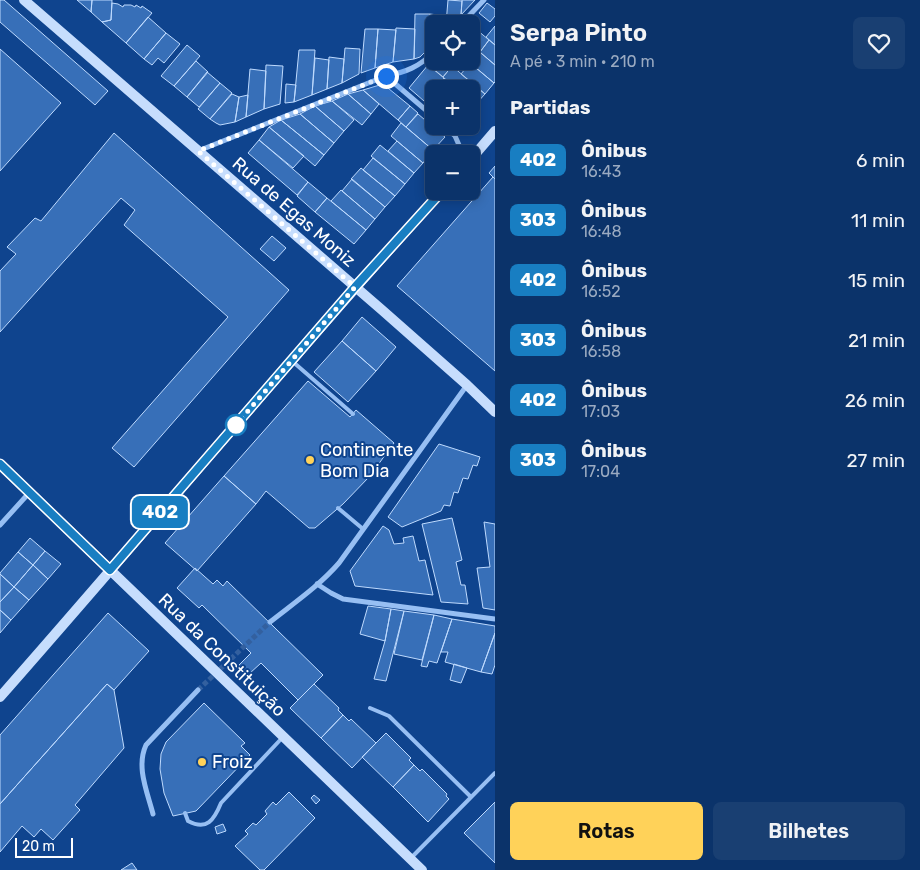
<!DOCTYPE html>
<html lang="pt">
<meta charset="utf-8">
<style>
:root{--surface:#0b336a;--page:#193f72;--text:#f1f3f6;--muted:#9aaac1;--line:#2b4e7e;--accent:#ffd259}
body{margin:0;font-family:Rubik,sans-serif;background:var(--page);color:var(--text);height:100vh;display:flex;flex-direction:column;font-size:19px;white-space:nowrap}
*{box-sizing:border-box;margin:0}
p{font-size:16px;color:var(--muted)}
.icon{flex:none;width:28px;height:28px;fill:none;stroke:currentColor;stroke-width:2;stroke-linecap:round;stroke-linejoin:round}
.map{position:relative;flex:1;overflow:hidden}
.details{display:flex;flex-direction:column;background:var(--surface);width:425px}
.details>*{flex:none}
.badge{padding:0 10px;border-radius:8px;font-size:18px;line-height:32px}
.controls{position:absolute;left:425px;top:15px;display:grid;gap:10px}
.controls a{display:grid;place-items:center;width:55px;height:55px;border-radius:8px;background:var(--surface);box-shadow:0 2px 12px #0003,0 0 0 1px var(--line);font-size:25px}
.scale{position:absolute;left:15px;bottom:12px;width:58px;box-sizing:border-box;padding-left:5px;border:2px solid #fff;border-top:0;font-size:14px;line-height:18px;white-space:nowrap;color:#fff;-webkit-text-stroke:4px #0f448e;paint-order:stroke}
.you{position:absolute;width:25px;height:25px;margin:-12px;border:4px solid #fff;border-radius:50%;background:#1a73e8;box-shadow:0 0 0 8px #1a73e833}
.map>.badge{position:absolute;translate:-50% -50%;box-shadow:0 0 0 2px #fff}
h2{padding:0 15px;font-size:19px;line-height:45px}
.round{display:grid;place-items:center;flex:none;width:52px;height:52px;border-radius:8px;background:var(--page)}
.summary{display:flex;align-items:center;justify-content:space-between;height:85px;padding:0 15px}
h1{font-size:24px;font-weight:600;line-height:38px}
.action{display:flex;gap:10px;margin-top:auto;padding:10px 15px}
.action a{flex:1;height:58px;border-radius:8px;background:var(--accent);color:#111;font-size:20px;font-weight:600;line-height:58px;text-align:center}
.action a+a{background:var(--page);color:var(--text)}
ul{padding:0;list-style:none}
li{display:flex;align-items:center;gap:15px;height:60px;padding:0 15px}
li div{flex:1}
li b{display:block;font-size:19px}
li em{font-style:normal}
li .badge{min-width:55px;font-weight:700;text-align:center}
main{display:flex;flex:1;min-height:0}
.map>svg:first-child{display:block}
</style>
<main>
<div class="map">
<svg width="495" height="870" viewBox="0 0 495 870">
<rect width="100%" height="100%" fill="#0f448e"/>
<path fill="#376fb8" stroke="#bedafe" d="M0,0H4L108,91L95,105L0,22Z
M77,0H92L91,12Z
M92,0H112L111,20L102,22L91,12Z
M448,0L462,1L461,15L452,24H446Z
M462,0H475L461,15L462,1Z
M112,3L118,4L123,7L124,5H131L135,7L136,5L141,8L142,6L152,13L126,43L102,22L111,20Z
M487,3L495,9V16L490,22L479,13Z
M415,14H430L428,49L420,57L414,59Z
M430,14L446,16V24H434V43L428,49Z
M148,17L166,33L144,59L126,43Z
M471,25L489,40L480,52L471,45Z
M495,26V45L486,37Z
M396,28L415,29L414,59L393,62Z
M365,29H378L375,68L361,73Z
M378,29L396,30L393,62L375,68Z
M166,33L180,44L164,63L158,58L152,65L144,59Z
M489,40L495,45V65L480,52Z
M187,45L200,56L174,86L161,76Z
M345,48L360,49L359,74L342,83Z
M0,49L61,103L0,171Z
M476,49L495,65V82L494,83L468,61H471V54Z
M299,50H315L312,95L294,102Z
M329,57L344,59L342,83L327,89Z
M315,58L329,60L327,89L312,95Z
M196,61L208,72L187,97L174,86Z
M434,61H446L452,66L443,77L430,66Z
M470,63L494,83L485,94L461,74Z
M266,65L283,66L280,104L264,109Z
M428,65L444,78L424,101L409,88Z
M452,66L485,94L475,105L471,102V89H456L443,77Z
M250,69L266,71L264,109L246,117Z
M207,72L220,83L199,107L187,97Z
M444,78L456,89H435Z
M220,83L232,93L210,119L198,109Z
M286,84L296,85L294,102L285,103Z
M383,84L410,106L398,120L363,90Z
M363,90L379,104L371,114L348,94Z
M434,90V109L424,101Z
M232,94L239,97L235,122L220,125L216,123L210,119Z
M348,94L371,114L362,125L332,101Z
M248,95L246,117L235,122L239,97Z
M332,101L354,120L344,131L315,106Z
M315,106L344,131L334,143L300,114Z
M410,106L418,113L406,127L398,120Z
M300,114L334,143L324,155L281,120Z
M418,114L445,137L433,150L406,127Z
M281,120L324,155L315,166L269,127Z
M401,123L433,150L423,163L391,136Z
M269,127L304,156L293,168L259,140Z
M114,133L289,290L134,467L112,448L228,317L124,225L135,210L121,198L0,332V271L16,254L7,247L35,218L41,221Z
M259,140L308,182L297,195L248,153Z
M397,141L423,163L414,173L388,151Z
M380,145L414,173L405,184L371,156Z
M373,158L405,184L395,196L363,170Z
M495,166V179L489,173Z
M361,168L395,196L385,207L351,179Z
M493,177L495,179V371L397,286Z
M352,179L385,207L375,219L342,191Z
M308,182L327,198L315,212L297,196Z
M341,190L375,219L366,230L331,201Z
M327,198L366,230L354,244L315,212Z
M272,236L286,248L274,261L260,249Z
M362,317L396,347L376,371L342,341Z
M342,341L376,371L348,402L314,372Z
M308,381L350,417L356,410L394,443L369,477L343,504L315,528H309L266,491L256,504L224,476Z
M439,444L480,457L477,466L473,465L468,479L463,478L458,493L454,492L450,506L444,505L441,511L402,527L388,517Z
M224,476L256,504L197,571L165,543Z
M452,518L462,560L456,562L461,585H465L468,604L441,602L422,524Z
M484,522L495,524V610L483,608L477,568L490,567Z
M383,526L389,530L394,544L404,543L403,538L413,536L419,561L425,560L433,595L355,586L350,571Z
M30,538L45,551L33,565L18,552Z
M45,551L61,564L48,579L33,565Z
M18,552L33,565L14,587L0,574V573Z
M33,565L48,579L29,600L14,587Z
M195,568L213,584L217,580L223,586L227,581L323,675L298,700L261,663L249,674L239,665L251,653L202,605L199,608L177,588Z
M0,574L14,587L0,602Z
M14,587L29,600L11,620L0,610V602Z
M368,606L391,609L385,641L360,634Z
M391,609L404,611L386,681L374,679L385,641Z
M0,610L11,620L0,633Z
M404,611L434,615L422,660L394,654Z
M108,613L149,651L114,690L107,684L0,804V735Z
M434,615L452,619L437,663L429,661L427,667L421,666Z
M452,619L495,626V633L481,672L445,662L448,652H441Z
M495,633V665L492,674L481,672Z
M454,664L467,668L461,683L450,680Z
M107,684L114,690L124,748L75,805L80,810L53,840L41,829L34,837L22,826L0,852V804Z
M314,684L339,708L338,710L343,715L321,738L290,708Z
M204,703L245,743L241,746L250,755L196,811L173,816L164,793L160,769L161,754L166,742Z
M343,715L349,721L351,719L376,743L352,768L321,738Z
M386,733L411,758L409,760L414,765L393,787L362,757Z
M414,765L420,771L422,769L447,794L446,796L449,799L428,822L393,787Z
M289,792L315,818L264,870H260L235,846L248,834L245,831L253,823L256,825L267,814L265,811L273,802L276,805Z
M314,795L320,800L316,804L311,798Z
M495,802V863L464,833Z
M223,824L226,831L217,834L215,827Z
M132,863L137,870H121Z"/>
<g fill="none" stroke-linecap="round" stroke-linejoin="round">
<path stroke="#33609f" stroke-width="5" stroke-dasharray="5 2.5" stroke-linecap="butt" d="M198,690L270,622"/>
<path stroke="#97bff3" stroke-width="4" d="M292,361L353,414
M338,508L363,529
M370,708L389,716L471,797
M185,813L188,821C207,831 214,820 221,803L282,738
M411,858L495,773"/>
<path stroke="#97bff3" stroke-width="5" d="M461,24L484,0
M386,76L434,117
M444,126L455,136L463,154
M198,151L386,76C406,72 419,67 434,52
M0,525L29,493
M317,584L331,593L343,599L495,619
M270,622C294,603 319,586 339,563L467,385
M153,814C147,791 136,767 146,745L198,690"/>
<path stroke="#c6ddfd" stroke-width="10" d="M24,0L382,310L467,385L495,412
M471,159L495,131
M0,464L422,870
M0,697C148,529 291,357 442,191"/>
</g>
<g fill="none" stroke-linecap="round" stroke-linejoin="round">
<defs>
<path id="line" d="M0,464L110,570L355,287L442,191"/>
</defs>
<use href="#line" stroke="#fff" stroke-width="11"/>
<use href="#line" stroke="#187ec2" stroke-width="8"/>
<path stroke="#fff" stroke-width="5" stroke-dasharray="0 9" d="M236,425L355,287L198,151L386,76"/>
</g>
<circle fill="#fff" stroke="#187ec2" stroke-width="2.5" cx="236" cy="425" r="10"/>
<g fill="#ffd259" stroke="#0f448e" stroke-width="2">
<circle cx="310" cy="460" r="5"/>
<circle cx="202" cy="762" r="5"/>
</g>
<g text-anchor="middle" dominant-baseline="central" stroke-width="4" stroke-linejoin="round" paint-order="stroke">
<g font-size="18" fill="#fff" stroke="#0f448e">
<text transform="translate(294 212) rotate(41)">Rua de Egas Moniz</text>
<text transform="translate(222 655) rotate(44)">Rua da Constituição</text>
</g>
<g font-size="18" fill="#fff" stroke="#0f448e" text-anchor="start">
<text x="320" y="450">Continente<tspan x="320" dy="21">Bom Dia</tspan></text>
<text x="212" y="762">Froiz</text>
</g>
</g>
</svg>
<div class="controls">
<a><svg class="icon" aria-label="locate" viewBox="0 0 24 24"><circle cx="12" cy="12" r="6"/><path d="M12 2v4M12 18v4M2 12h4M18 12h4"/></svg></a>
<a>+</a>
<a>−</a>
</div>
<div class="scale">20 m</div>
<div class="you" style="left:386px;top:76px"></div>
<b class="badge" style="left:160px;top:512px;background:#187ec2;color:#fff">402</b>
</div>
<section class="details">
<div class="summary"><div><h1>Serpa Pinto</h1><p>A pé · 3 min · 210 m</p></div><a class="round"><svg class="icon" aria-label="heart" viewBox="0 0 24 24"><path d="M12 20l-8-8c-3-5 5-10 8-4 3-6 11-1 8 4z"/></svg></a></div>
<h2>Partidas</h2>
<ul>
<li><span class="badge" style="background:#187ec2;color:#fff">402</span><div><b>Ônibus</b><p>16:43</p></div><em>6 min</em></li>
<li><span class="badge" style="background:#187ec2;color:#fff">303</span><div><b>Ônibus</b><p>16:48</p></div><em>11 min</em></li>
<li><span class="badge" style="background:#187ec2;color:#fff">402</span><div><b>Ônibus</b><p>16:52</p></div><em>15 min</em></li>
<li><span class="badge" style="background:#187ec2;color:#fff">303</span><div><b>Ônibus</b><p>16:58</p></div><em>21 min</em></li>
<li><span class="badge" style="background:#187ec2;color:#fff">402</span><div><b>Ônibus</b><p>17:03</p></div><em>26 min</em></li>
<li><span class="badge" style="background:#187ec2;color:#fff">303</span><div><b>Ônibus</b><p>17:04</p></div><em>27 min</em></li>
</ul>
<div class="action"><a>Rotas</a><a>Bilhetes</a></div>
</section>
</main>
